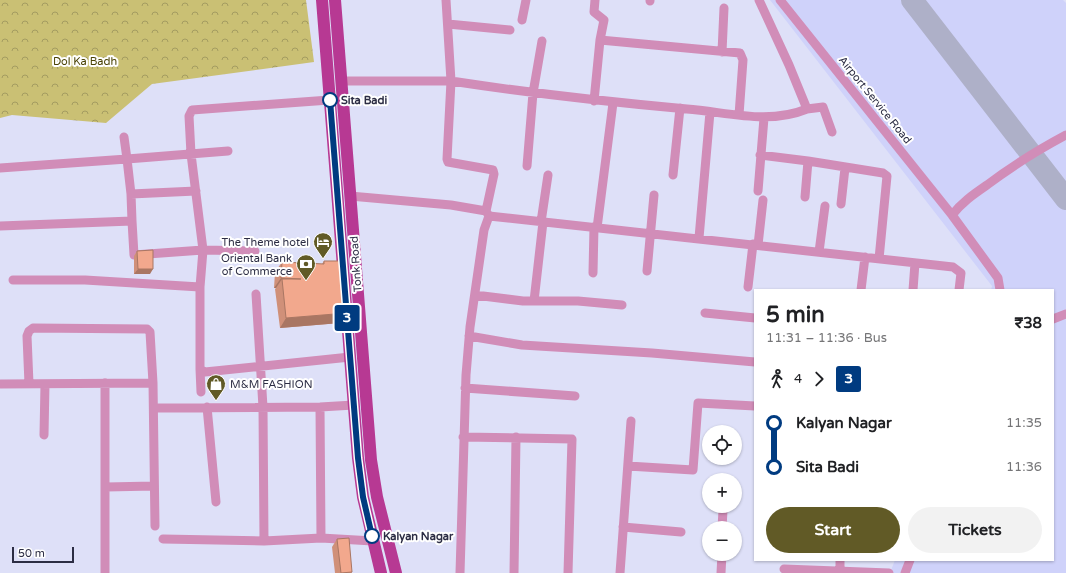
<!DOCTYPE html>
<meta charset="utf-8">
<style>
:root{--surface:#fff;--page:#f2f2f2;--text:#202124;--muted:#757577;--accent:#615a26}
body{margin:0;font-family:"Varela Round",sans-serif;background:var(--page);color:var(--text);height:100vh;display:flex;flex-direction:column;font-size:15px;white-space:nowrap}
*{box-sizing:border-box;margin:0}
p{font-size:13px;color:var(--muted)}
.icon{flex:none;width:22px;height:22px;fill:none;stroke:currentColor;stroke-width:2;stroke-linecap:round;stroke-linejoin:round}
.map{position:relative;flex:1;overflow:hidden}
.drawer{position:absolute;left:754px;top:289px;width:300px;height:272px;display:flex;flex-direction:column;background:var(--surface);border-radius:0px;box-shadow:0 1px 3px #0004}
.drawer>*{flex:none}
.badge{padding:0 8px;border-radius:3px;font-size:14px;line-height:26px}
.buttons{position:absolute;left:702px;top:425px;display:grid;gap:8px}
.buttons a{display:grid;place-items:center;width:40px;height:40px;border-radius:50%;background:var(--surface);box-shadow:0 1px 3px #0004;font-size:20px}
.scale{position:absolute;left:12px;bottom:10px;width:62px;box-sizing:border-box;padding-left:4px;border:2px solid #2c2d44;border-top:0;font-size:11px;line-height:14px;white-space:nowrap;color:#2c2d44;-webkit-text-stroke:3px #fff;paint-order:stroke}
.map>.badge{position:absolute;translate:-50% -50%;box-shadow:0 0 0 2px #fff}
.legs{display:flex;align-items:center;gap:6px;height:44px;padding:0 12px;font-size:13px}
.legs p{margin-inline-start:auto}
.head{display:flex;align-items:center;justify-content:space-between;height:68px;padding:0 12px}
h1{font-size:22px;font-weight:700;line-height:30px}
.action{display:flex;gap:8px;margin-top:auto;padding:8px 12px}
.action a{flex:1;height:46px;border-radius:24px;background:var(--accent);color:#fff;font-size:16px;font-weight:700;line-height:46px;text-align:center}
.action a+a{background:var(--page);color:var(--text)}
ul{padding:0 12px;list-style:none}
li{display:flex;align-items:center;gap:14px;height:44px;font-size:15px}
li i{display:grid;place-items:center;width:6px;height:100%;margin:0 5px;background:currentColor}
li i::after{content:'';width:10px;height:10px;margin:-5px;border:3px solid;border-radius:50%;background:var(--surface)}
li p{margin-inline-start:auto}
li:first-child i{background:linear-gradient(#0000 50%,currentColor 0)}
li:last-child i{background:linear-gradient(currentColor 50%,#0000 0)}
.map>svg:first-child{display:block}
</style>
<div class="map">
<svg width="1066" height="573" viewBox="0 0 1066 573">
<defs>
<pattern id="forest-crowns" width="20" height="18" patternUnits="userSpaceOnUse"><rect width="20" height="18" fill="#cac074"/><path d="M2 6a3 3 0 1 1 6 0M12 15a3 3 0 1 1 6 0" fill="none" stroke="#a49c61"/></pattern>
</defs>
<rect width="100%" height="100%" fill="#dee0f8"/>
<path fill="#cfd2fa" d="M770,0H1063L1066,3V573H890L895,560H1053V290H991L992,286Z"/>
<path fill="url(#forest-crowns)" d="M0,0H306L314,62L152,84L106,123L12,115L0,118Z"/>
<g fill="none" stroke-linecap="round" stroke-linejoin="round">
<path stroke="#aeb0c8" stroke-width="22" d="M912,0L1066,199"/>
<path stroke="#d18db8" stroke-width="9" d="M595,0L594,12L604,20L600,40
M780,0L952,215L998,278L1000,290
M650,1V0
M522,20L526,0
M448,24L510,30
M722,52L724,8
M341,81H451L446,0
M594,101L600,40L740,53L743,60L739,115
M807,109L823,107L832,132
M124,137L127,159L228,151
M760,155L808,161L805,197
M808,161L883,173L887,176L879,259
M527,166L533,93L542,41
M0,168L127,159L131,194L132,221L0,226
M673,175L680,108
M758,191L764,118
M131,194L196,191
M350,196L451,205L486,211L489,216L953,267L961,273L959,290
M841,204L845,168
M486,211L494,174L493,170L448,162L447,159L451,81C530,93 608,102 687,109C727,112 768,125 807,109L789,65L759,0
M952,215C962,202 974,194 987,185C1012,166 1038,150 1066,135
M541,222L548,175
M597,228L613,103
M699,238L710,112
M758,245L763,200
M255,251L203,250L191,154L189,116L192,110L343,99
M819,252L825,206
M647,271L654,195
M593,273L594,227
M13,280H85L200,287L203,250L134,255L132,221
M200,287V369L205,372L350,357
M748,287L753,244
M861,290L865,257
M913,290L915,263
M256,294L263,407L264,541
M475,295L523,301H578L622,305
M534,301L543,222
M705,313L755,318
M1053,319L1066,314
M469,336L522,345L652,353L755,362
M200,369L201,392
M105,383V573
M153,383L155,526
M0,384C51,384 102,383 153,383L150,332L147,329L33,328L29,331L27,336L29,384
M465,388L575,396
M207,407L216,502
M320,407L321,538
M154,408L320,407L354,405
M44,435L45,384
M463,437L572,439L568,573
M628,466L693,470L698,403L755,406
M106,487L154,486
M623,527L681,532
M722,528L723,510
M163,539L264,541L321,538L373,541
M784,569L889,573
M840,570V560
M460,573L466,375L470,327L484,230L489,216
M514,573L516,437
M620,573L631,421
M721,573L722,554
M905,573L910,560"/>
<path stroke="#b73993" stroke-width="12" d="M322,0L358,458L363,497L381,573
M335,0L371,460L377,497L396,573"/>
</g>
<path fill="#d09079" d="M137,251L150,274H134V256Z
M324,261L344,284L340,323L280,328L275,289L276,288H274L275,272L282,262L322,264Z
M337,539L352,573H335L332,547Z"/>
<path fill="#a97663" d="M138,269H153L150,274H134Z
M281,278L301,279H282L276,288H274Z
M347,313L340,323L280,328L286,318Z"/>
<path fill="#f2a88d" stroke="#a97663" d="M153,250V269H138L137,251Z
M324,261H342L346,281H343L347,313L286,318L282,279H301L281,278L282,262L324,264Z
M349,538L352,572L341,573L337,539Z"/>
<g fill="none" stroke-linecap="round" stroke-linejoin="round">
<defs>
<path id="line-1" d="M330,100L358,458L363,497L372,536"/>
</defs>
<use href="#line-1" stroke="#fff" stroke-width="9"/>
<use href="#line-1" stroke="#003b80" stroke-width="6"/>
</g>
<defs>
<symbol id="hotel-pin" viewBox="-11 -11 22 30"><path d="M0 17L-7.5 6A9.5 9.5 0 1 1 7.5 6Z" fill="#615a26" stroke="#fff"/><path d="M-6-4.5h1.5V1H6V5H4.5V3h-9V5H-6ZM-4 0a1.8 1.8 0 1 1 3.6 0ZM.5 0V-2.5h3Q6-2.5 6 0Z" fill="#fff"/></symbol>
<symbol id="bank-pin" viewBox="-11 -11 22 30"><path d="M0 17L-7.5 6A9.5 9.5 0 1 1 7.5 6Z" fill="#615a26" stroke="#fff"/><path d="M-6-4H6V4H-6ZM0-2.3a2.3 2.3 0 1 0 0 4.6a2.3 2.3 0 1 0 0-4.6Z" fill="#fff"/></symbol>
<symbol id="shop-pin" viewBox="-11 -11 22 30"><path d="M0 17L-7.5 6A9.5 9.5 0 1 1 7.5 6Z" fill="#615a26" stroke="#fff"/><path d="M-5-2.5h2.3a2.7 3.5 0 0 1 5.4 0H5L5.5 6h-11ZM-1.5-2.5h3a1.5 2.3 0 0 0-3 0Z" fill="#fff"/></symbol>
</defs>
<g fill-rule="evenodd">
<use href="#hotel-pin" x="312" y="231" width="22" height="30"/>
<use href="#bank-pin" x="295" y="253" width="22" height="30"/>
<use href="#shop-pin" x="205" y="373" width="22" height="30"/>
</g>
<g fill="#fff" stroke="#003b80" stroke-width="2">
<circle cx="330" cy="100" r="7"/>
<circle cx="372" cy="536" r="7"/>
</g>
<g text-anchor="middle" dominant-baseline="central" stroke-width="4" stroke-linejoin="round" paint-order="stroke">
<g font-size="11" fill="#4a4204" stroke="#fff">
<text x="85" y="61">Dol Ka Badh</text>
</g>
<g font-size="11" font-weight="bold" fill="#2c2d44" stroke="#fff" text-anchor="start">
<text x="341" y="100">Sita Badi</text>
<text x="383" y="536">Kalyan Nagar</text>
</g>
<g font-size="11" fill="#2c2d44" stroke="#fff">
<text transform="translate(875 100) rotate(51)">Airport Service Road</text>
<text transform="translate(356 264) rotate(-94)">Tonk Road</text>
</g>
<g font-size="11" fill="#2c2d44" stroke="#fff" text-anchor="end">
<text x="309" y="242">The Theme hotel</text>
<text x="292" y="258">Oriental Bank<tspan x="292" dy="13">of Commerce</tspan></text>
<text x="230" y="384" text-anchor="start">M&amp;M FASHION</text>
</g>
</g>
</svg>
<div class="buttons">
<a><svg class="icon" aria-label="locate" viewBox="0 0 24 24"><circle cx="12" cy="12" r="6"/><path d="M12 2v4M12 18v4M2 12h4M18 12h4"/></svg></a>
<a>+</a>
<a>−</a>
</div>
<div class="scale">50 m</div>
<b class="badge" style="left:347px;top:318px;background:#003b80;color:#fff">3</b>
<section class="drawer">
<div class="head"><div><h1>5 min</h1><p>11:31 – 11:36 · Bus</p></div><b>₹38</b></div>
<div class="legs"><svg class="icon" aria-label="walk" viewBox="0 0 24 24"><circle cx="13" cy="4" r="2"/><path d="M13 8l-2 6 4 7M11 14l-3 7M7 12l3-4h3l4 4"/></svg>4<svg class="icon" aria-label="forward" viewBox="0 0 24 24"><path d="M9 5l7 7-7 7"/></svg><b class="badge" style="background:#003b80;color:#fff">3</b></div>
<ul>
<li><i style="color:#003b80"></i><b>Kalyan Nagar</b><p>11:35</p></li>
<li><i style="color:#003b80"></i><b>Sita Badi</b><p>11:36</p></li>
</ul>
<div class="action"><a>Start</a><a>Tickets</a></div>
</section>
</div>
